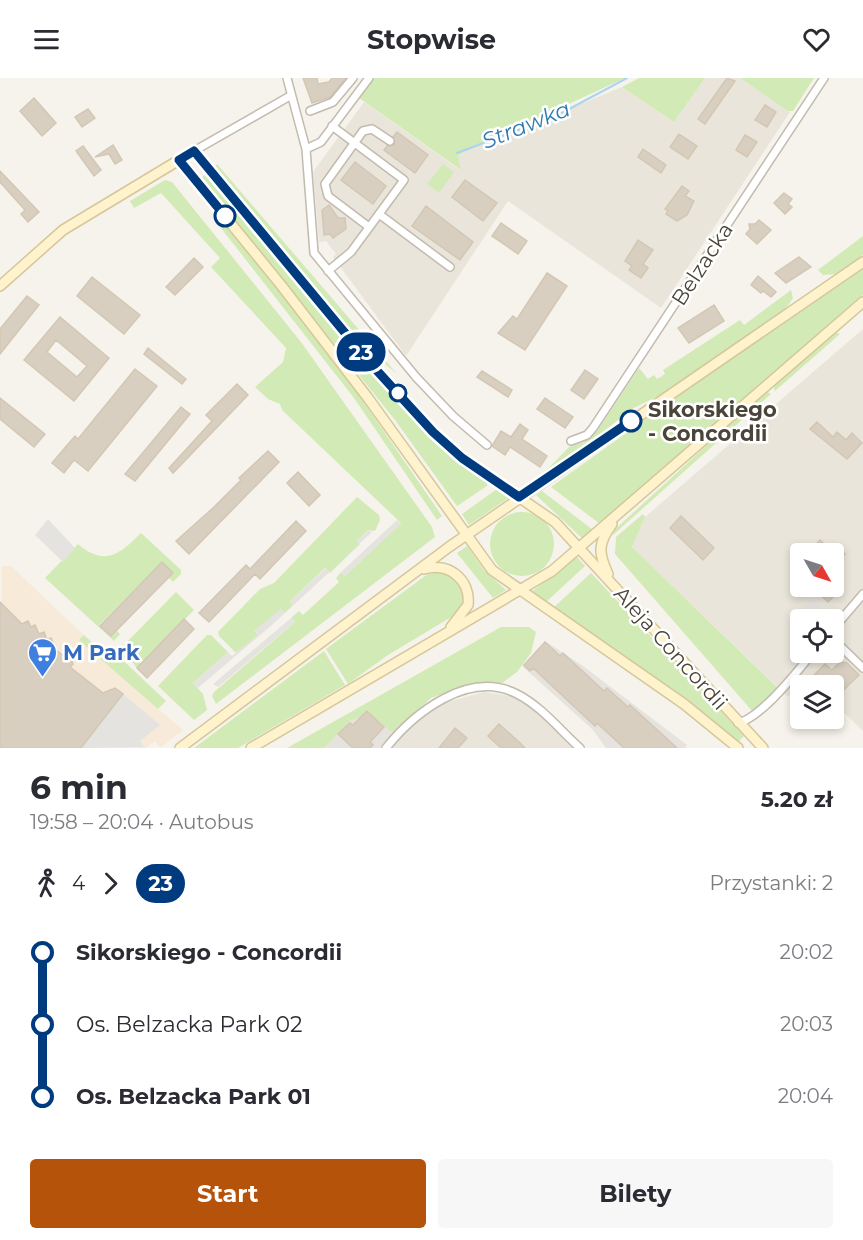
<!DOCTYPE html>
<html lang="pl">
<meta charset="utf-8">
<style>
:root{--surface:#fff;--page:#f7f7f7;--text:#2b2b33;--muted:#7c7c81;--accent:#b45309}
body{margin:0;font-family:Montserrat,sans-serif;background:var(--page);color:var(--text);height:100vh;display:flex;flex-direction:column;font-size:22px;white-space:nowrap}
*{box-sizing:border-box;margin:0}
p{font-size:20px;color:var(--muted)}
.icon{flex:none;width:33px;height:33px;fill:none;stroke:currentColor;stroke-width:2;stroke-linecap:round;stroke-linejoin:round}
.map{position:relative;height:670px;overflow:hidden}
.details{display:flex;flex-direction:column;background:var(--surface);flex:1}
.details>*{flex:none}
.badge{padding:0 12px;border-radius:20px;font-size:21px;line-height:39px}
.needle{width:39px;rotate:129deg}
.buttons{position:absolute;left:790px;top:465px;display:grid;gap:12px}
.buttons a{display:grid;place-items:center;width:54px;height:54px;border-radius:6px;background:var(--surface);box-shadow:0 3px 9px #0003;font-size:30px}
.map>.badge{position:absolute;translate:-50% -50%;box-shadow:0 0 0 3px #fff}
.legs{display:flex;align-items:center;gap:9px;height:66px;padding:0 30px;font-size:20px}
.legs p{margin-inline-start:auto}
.head{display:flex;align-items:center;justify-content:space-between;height:102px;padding:0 30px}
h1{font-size:33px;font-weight:700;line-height:45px}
.button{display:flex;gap:12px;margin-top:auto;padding:12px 30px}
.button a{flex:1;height:69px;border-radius:6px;background:var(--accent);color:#fff;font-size:24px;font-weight:700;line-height:69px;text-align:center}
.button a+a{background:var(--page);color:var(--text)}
ul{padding:0 30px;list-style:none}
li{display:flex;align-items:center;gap:21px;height:72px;font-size:22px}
li i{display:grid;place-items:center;width:9px;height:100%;margin:0 8px;background:currentColor}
li i::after{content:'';width:15px;height:15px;margin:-8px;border:4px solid;border-radius:50%;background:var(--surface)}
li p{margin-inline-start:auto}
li:first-child i{background:linear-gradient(#0000 50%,currentColor 0)}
li:last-child i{background:linear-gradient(currentColor 50%,#0000 0)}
header{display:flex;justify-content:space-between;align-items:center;height:78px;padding:0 30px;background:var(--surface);font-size:27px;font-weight:700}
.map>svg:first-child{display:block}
</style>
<header><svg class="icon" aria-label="menu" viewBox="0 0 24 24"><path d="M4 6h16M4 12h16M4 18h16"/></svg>Stopwise<svg class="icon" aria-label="heart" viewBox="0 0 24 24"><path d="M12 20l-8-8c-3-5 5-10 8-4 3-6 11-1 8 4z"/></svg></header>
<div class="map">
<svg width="863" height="670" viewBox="0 0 863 670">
<rect width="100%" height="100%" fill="#f6f3ec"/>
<path fill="#eae5da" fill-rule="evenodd" d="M705,0H740L790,34L661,230L508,123L406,278L333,179L336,176L326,163L319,164L313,94L364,24L460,92L457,77L622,9L674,44Z
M863,251V653L834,625V608L816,607L805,596L788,619L632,469L645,439ZM801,476H834V508H801ZM801,542H834V574H801Z
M484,614L511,618L528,627L574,670H390L413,646L444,625Z"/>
<path fill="#f7ead8" d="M2,488H11L133,604L144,619L183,652L160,670L155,663L146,670H0Z"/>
<path fill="#e6e2dd" d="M545,563L583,588L687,667L685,670H606L593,652L522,588Z
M367,632L392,655L382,670H324L351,641Z"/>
<path fill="#d2eab5" d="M373,0H625L458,77L461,92L359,20Z
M639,0H705L674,44L622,9Z
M740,0H814L793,33H788Z
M217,86L397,296L366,270L213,90Z
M443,86L454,94L439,115L427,106Z
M206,96L411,337L438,366L488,405L487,408L457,428L395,342L201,100Z
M165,102L172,104L301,264L432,449L435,459L216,626L212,618L214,614L295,544L291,540L299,533L303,537L339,504L336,500L341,494L345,498L401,445L282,332L280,326L268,321L255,309L283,284L286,270L211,189L220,180L161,115L134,130L130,123Z
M220,142H224L361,320L442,438L437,442L354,320L217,145Z
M863,158V177L836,196L823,197L818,192Z
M863,191V217L600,446L551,409L710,295Z
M791,212L793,220L785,232L660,317L630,332L601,356L543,396L569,369L584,364L597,353L639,290L648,301L654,297L657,301L665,296L663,292L740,242L744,247Z
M835,254L840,256L775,313L773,307Z
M766,313L771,316L613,457L611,455Z
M497,411L510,419L469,447L462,436Z
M542,413L593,452L583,461L536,417Z
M357,419L379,437L380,442L375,453L368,452L357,463L360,466L330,495L325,490L290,523L293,527L285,535L281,531L255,553L258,557L236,575L219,558L218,554L260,511L274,505Z
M490 466a32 32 0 1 1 64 0a32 32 0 1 1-64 0Z
M643,436L645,439L632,469L779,611L753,634L615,476L616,459Z
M141,455L181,492V496L173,504L169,500L173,495L162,484L99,547L111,559L117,553L120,556L114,563L45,500L78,466C105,489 120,476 141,455Z
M467,468L484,492L506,512L493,520L457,475Z
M577,479L585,488L545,525L530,515Z
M437,492L449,495C461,508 469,519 458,535L388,577L348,606L326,571L425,498Z
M591,495L744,658L738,664L682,618L553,530Z
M176,514L194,532L137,590L123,573L125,566Z
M501,549H529L536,554L531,575L517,594L502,605H485L463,609L431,620L392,655L367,632L360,639L351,642L324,670H287Z
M84,557L98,570L108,568L166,623L158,631L79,562Z
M207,557H211L228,574L193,605L203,616L207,632L194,642L158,608Z
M324,573L345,607L238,670H194Z"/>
<path fill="#e5e3e0" d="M48,441L75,470L63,484L35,457Z
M397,442L401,446L345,498L341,494Z
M369,452L372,454L325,498L272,547L198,610L193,605L228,574L232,578L258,557L255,552L281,531L285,534L293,527L290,523L326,490L330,494L360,466L357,463Z
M812,521L831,540L830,541L801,542L797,538Z
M291,540L295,544L218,609L213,606Z
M123,616L160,647L140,663L144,669L82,670Z"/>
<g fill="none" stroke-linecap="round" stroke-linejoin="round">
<path stroke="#a9d4f2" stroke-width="2" d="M457,75L558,37L627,0"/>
</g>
<path fill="#d8cfc1" stroke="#d3c7b4" stroke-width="1.5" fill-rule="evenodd" d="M303,0H317L318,6L329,4L332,0H346L330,19L312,25Z
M727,0L735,3L705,46L698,41Z
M34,20L56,45L42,58L20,33Z
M765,27L776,34L767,49L755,42Z
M88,31L95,40L82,49L75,39Z
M397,54L428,77L415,95L384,72L387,68L394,67L393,59Z
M679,56L697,68L688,81L670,69Z
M745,57L757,64L747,79L736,72Z
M113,67L122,82L115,86L109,76L95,79Z
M83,68L101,92L94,98L76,73Z
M643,71L666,87L661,95L638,79Z
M355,84L386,108L373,126L341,102Z
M0,93L39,134L28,144L21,136L25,132L0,104Z
M465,102L497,125L483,143L452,119Z
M682,108L689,113L685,118L694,123L687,137L677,143L666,136L668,133L665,131Z
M784,115L792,121L788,126L792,129L785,136L774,125Z
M329,127L338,140H345L346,151L333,160L330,156L324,157L322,132Z
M426,128L473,164L460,182L412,148Z
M759,142L771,152L757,166L746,156L750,151L749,146H755Z
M501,145L527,163L518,176L492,158Z
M638,162L653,172L643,186L648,190L641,200L629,192L632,188L625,183Z
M799,179L811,189L786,205L775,195Z
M194,180L203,189L175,217L166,209Z
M547,195L567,208L525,272L498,255L513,238L517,241Z
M758,198L776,214L771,219L763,213L761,215L751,207Z
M92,199L140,237L124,256L77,218Z
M27,218L39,227L0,276V251Z
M714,227L724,243L689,265L678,250Z
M60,239L109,280L74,323L24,282ZM56,262L87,288L77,299L47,274Z
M148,270L186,301L182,306L144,276Z
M135,291L157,308L88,393L74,382L64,395L52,385L75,358L78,361Z
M585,292L598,301L584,321L571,312Z
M482,293L512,312L508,319L477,299Z
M237,306L248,317L173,395L169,390L212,343L206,337Z
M0,320L45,356L34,369L0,341Z
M545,320L573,339L565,350L537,331Z
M181,329L190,336L135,403L125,396Z
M817,344L833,359L837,354L846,362L852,355L862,365L847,381L810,351Z
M520,346L528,352L522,361L547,378L540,389L510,369L505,377L492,368L501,353L511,359Z
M268,373L279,384L189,476L176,463L213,430L241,402L239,400Z
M298,394L320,417L309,428L287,405Z
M681,438L714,470L703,482L670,450Z
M296,443L306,453L260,501L255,496L209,544L199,535L246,487L250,491Z
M820,462L830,472L834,466L845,476L834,487V476H821L814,469Z
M162,484L173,495L111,558L100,548Z
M811,508H830L837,515L828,524Z
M0,524L22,546L28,543L31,549L35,547L39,556L44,554L47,562L51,560L56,572L64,578L69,576L73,586L70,589L103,615L115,610L123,616L81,670H0Z
M184,541L194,551L147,600L137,590Z
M545,564L560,578L563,575L604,613L607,610L628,629L630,627L677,670H624L597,645L595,648L533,590L530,593L524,587Z
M840,584L847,585L859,597L834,621V608H823L813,598L825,586L832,592Z
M367,633L384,649L370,664L373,667L370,670H353L338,656L350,645L353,647Z
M499,646L519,664L525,670H501L488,658Z
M455,650L467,660L458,670H439Z"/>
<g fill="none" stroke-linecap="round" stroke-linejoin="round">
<defs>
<path id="street" d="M287,0L306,71L314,175L416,299L453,338L487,367
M310,33L333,24L353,0
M306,71L321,64L369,0
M194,73L290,18
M379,136L450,189
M369,149L328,118L325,106L363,53L372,51L390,63
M328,193L351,174L404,102L332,48
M571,363L587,357L593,350L824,0
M834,550L863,516
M834,562L863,590
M738,645C761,640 798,593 813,574
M386,670C414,635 469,591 517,616C541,628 560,652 580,670"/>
<path id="secondary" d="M179,82L281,207L368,320L492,492L684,626L738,670
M0,208L63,152L194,73L370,285L433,354L462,380L555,444L763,670
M424,491C448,484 471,501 468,527L451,549
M608,496C598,475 598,465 612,446
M180,670L449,469L863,184
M251,670L552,493L863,224"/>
</defs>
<use href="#street" stroke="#c2bbae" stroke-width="10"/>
<use href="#secondary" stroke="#d6c79b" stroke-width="12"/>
<use href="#street" stroke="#fff" stroke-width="7"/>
<use href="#secondary" stroke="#fff3cd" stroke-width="9"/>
</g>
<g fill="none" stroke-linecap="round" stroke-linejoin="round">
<defs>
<path id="line-1" d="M225,138L179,82L194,73L370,285L433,354L462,380L519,419L631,343"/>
</defs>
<use href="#line-1" stroke="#fff" stroke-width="14"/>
<use href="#line-1" stroke="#003b80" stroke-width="9"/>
</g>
<defs>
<symbol id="supermarket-pin" viewBox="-11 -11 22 30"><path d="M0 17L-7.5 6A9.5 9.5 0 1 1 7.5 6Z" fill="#3f7fe0" stroke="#fff"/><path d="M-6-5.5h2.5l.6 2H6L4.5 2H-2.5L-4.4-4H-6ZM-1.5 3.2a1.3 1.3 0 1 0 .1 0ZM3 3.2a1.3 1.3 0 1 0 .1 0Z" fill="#fff"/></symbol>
</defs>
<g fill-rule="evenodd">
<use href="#supermarket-pin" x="26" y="558" width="33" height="45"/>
</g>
<g fill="#fff" stroke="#003b80" stroke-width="3">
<circle cx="225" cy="138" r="10"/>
<circle cx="398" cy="315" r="8"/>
<circle cx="631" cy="343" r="10"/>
</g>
<g text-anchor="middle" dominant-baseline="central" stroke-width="5" stroke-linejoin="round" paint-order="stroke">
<g font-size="21" fill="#4b4439" stroke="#fff">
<text transform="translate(702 186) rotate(-57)">Belzacka</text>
<text transform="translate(671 570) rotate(48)">Aleja Concordii</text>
</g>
<g font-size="21" font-weight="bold" fill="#4b4439" stroke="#fff" text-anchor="start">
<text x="648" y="331">Sikorskiego<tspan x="648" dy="24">- Concordii</tspan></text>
</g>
<g font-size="21" font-weight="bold" fill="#366cbe" stroke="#fff" text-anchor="start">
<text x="63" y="574">M Park</text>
</g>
<g font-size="22" font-style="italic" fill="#2e7ab2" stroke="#fff">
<text transform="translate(526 47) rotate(-22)">Strawka</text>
</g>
</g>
</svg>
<div class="buttons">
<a><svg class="needle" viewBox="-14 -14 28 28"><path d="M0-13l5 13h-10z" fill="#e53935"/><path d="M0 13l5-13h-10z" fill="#7c7c81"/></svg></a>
<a><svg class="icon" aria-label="locate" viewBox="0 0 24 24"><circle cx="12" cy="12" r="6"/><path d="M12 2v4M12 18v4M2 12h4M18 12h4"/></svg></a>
<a><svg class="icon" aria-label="layers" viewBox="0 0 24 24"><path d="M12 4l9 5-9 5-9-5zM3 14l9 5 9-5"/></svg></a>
</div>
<b class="badge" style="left:361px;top:274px;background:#003b80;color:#fff">23</b>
</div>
<section class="details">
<div class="head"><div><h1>6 min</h1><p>19:58 – 20:04 · Autobus</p></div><b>5.20 zł</b></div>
<div class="legs"><svg class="icon" aria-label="walk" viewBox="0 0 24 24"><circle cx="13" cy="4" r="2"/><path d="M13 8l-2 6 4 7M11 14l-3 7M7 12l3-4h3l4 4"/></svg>4<svg class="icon" aria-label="forward" viewBox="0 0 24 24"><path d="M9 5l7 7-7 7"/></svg><b class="badge" style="background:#003b80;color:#fff">23</b><p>Przystanki: 2</p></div>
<ul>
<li><i style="color:#003b80"></i><b>Sikorskiego - Concordii</b><p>20:02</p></li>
<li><i style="color:#003b80"></i><span>Os. Belzacka Park 02</span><p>20:03</p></li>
<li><i style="color:#003b80"></i><b>Os. Belzacka Park 01</b><p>20:04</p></li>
</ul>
<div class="button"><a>Start</a><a>Bilety</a></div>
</section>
